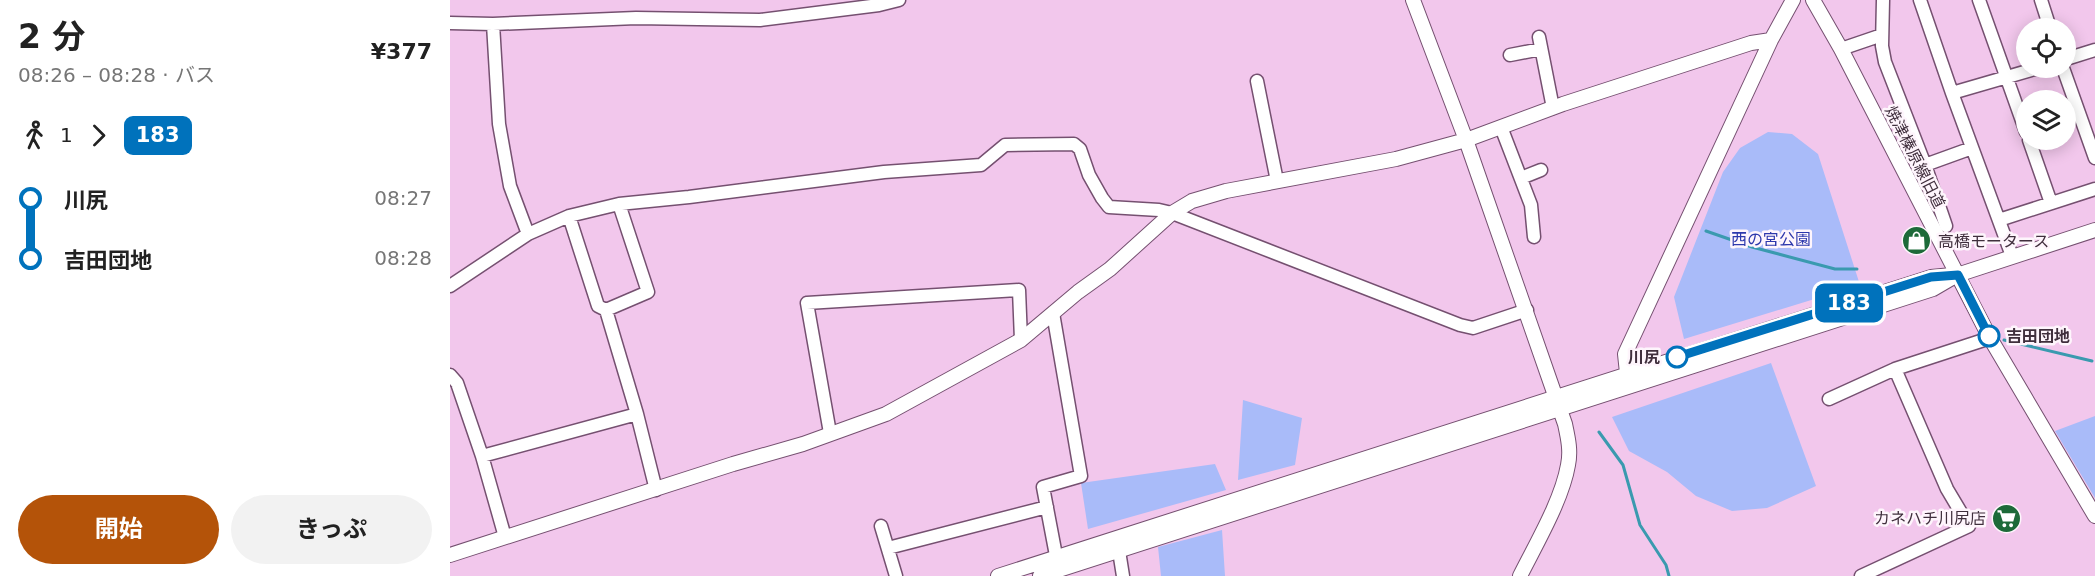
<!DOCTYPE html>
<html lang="ja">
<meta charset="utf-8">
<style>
:root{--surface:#fff;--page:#f2f2f2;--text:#222;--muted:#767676;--accent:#b45309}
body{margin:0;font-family:"DejaVu Sans","Noto Sans JP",sans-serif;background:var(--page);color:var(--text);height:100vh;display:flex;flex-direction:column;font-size:22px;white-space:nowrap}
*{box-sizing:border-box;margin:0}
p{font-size:20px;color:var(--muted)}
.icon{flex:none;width:33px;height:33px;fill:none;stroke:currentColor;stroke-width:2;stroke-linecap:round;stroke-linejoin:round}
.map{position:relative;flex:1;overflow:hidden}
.drawer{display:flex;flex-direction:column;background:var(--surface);width:450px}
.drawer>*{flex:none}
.badge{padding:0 12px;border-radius:9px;font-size:21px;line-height:39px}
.fabs{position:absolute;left:1566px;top:18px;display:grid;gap:12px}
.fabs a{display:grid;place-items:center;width:60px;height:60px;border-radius:50%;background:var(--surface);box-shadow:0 3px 15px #0003;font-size:30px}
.map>.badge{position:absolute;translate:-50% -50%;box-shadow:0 0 0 3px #fff}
.legs{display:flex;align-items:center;gap:9px;height:66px;padding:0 18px;font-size:20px}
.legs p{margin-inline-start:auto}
.summary{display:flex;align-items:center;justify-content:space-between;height:102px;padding:0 18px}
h1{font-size:33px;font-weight:700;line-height:45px}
.button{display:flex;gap:12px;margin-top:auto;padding:12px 18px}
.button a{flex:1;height:69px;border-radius:36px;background:var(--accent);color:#fff;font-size:24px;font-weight:700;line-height:69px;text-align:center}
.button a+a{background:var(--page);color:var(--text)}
ul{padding:0 18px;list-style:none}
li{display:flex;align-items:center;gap:21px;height:60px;font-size:22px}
li i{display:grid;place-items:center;width:9px;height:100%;margin:0 8px;background:currentColor}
li i::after{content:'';width:15px;height:15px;margin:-8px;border:4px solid;border-radius:50%;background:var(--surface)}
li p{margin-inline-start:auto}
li:first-child i{background:linear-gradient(#0000 50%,currentColor 0)}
li:last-child i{background:linear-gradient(currentColor 50%,#0000 0)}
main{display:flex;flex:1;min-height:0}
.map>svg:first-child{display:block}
</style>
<main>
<section class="drawer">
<div class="summary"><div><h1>2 分</h1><p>08:26 – 08:28 · バス</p></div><b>¥377</b></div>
<div class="legs"><svg class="icon" aria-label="walk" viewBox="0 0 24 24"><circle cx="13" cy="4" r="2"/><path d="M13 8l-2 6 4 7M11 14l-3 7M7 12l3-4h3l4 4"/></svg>1<svg class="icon" aria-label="forward" viewBox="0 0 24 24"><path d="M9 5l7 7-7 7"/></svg><b class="badge" style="background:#0072bc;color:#fff">183</b></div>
<ul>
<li><i style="color:#0072bc"></i><b>川尻</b><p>08:27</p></li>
<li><i style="color:#0072bc"></i><b>吉田団地</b><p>08:28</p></li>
</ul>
<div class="button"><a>開始</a><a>きっぷ</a></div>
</section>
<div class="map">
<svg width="1645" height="576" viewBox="0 0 1645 576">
<rect width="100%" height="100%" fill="#f2c7ec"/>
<path fill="#a9bbf9" d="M1318,132L1342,134L1368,154L1410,285L1234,339L1224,297L1273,172L1290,148Z
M1321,363L1366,486L1317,508L1282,511L1246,496L1217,472L1179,451L1162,417Z
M793,400L852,418L845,465L788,480Z
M1645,416V498L1605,431Z
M765,464L776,490L638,529L631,483Z
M772,530L775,576H711L708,547Z"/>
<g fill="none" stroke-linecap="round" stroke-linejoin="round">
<path stroke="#3a9aaf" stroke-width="3" d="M1256,231L1302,247L1385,269H1407
M1554,340L1642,361
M1149,432L1173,465L1190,525L1216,565L1219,576"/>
<defs>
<path id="minor" d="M1433,0L1432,46L1435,62L1475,165L1496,226
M1470,0L1502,93L1562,256
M1529,0L1576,132
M1591,0L1600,28
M0,23L43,24L186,18L310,20L429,5L449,0
M43,24L49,124L60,186L78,234
M1089,37L1103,108
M1391,49L1432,35
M1060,55L1091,49
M1616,59L1645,50
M1613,68L1645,158
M807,81L827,181
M1502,93L1588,68
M1051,127L1081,205L1084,237
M1579,140L1601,203
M1475,165L1522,148
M1071,178L1091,170
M119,216L148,306L156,310L187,414L206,490
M1549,220L1645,189
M0,286L78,234L119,216L169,204L239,197L434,172L531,165L555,145L624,144L630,149L639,175L652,198L659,207L709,210L722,213L1010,325L1023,328L1077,310
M156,310L198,292L169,204
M603,313L631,476L593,487L608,566
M0,375L7,383L32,456L55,537
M1379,399L1445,369L1540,338
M380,433L357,303L569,290L571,340
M32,456L187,414
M431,526L446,576
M438,548L597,507
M669,551L673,576
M1411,576L1519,526L1497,489L1445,369"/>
<path id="tertiary" d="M963,0L1016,140L1115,424C1118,438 1121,451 1118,465C1112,500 1086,544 1070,576
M1363,0L1391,49L1540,338L1645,516
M1177,373L1175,354L1321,40L1343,0
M0,555L283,464L353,444L436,414L571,340L628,292L660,269L722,213L742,201L776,191L946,159L1016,140L1113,104L1301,43L1321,40
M548,576L1481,277L1502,275
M590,576L1483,289L1507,275L1645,230"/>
</defs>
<use href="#minor" stroke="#755070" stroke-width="15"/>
<use href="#tertiary" stroke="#755070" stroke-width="16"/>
<use href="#minor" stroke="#fff" stroke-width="12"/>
<use href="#tertiary" stroke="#fff" stroke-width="14"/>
</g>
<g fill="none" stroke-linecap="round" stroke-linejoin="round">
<defs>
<path id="line-1" d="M1227,357L1481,277L1508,275L1539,336"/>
</defs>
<use href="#line-1" stroke="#fff" stroke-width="14"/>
<use href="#line-1" stroke="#0072bc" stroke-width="9"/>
</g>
<defs>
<symbol id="shop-disc" viewBox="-11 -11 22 22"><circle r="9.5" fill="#1d6a39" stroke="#fef5fc"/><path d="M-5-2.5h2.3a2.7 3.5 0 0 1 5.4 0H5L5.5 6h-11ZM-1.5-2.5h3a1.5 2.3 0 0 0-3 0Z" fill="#fff"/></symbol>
<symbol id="supermarket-disc" viewBox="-11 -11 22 22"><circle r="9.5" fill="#1d6a39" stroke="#fef5fc"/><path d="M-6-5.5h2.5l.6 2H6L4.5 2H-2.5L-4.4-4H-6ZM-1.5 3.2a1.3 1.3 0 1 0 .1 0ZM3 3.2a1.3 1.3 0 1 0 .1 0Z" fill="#fff"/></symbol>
</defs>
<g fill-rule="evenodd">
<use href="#shop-disc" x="1450" y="224" width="33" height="33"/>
<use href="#supermarket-disc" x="1540" y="502" width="33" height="33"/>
</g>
<g fill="#fff" stroke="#0072bc" stroke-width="3">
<circle cx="1539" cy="336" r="10"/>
<circle cx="1227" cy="357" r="10"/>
</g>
<g text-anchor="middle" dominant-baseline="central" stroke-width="5" stroke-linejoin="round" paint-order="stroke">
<g font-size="16" fill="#402f3d" stroke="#fef5fc">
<text transform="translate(1465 157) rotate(63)">焼津榛原線旧道</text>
</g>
<g font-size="16" fill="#2d38ac" stroke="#fef5fc">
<text x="1321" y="239">西の宮公園</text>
</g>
<g font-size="16" fill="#402f3d" stroke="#fef5fc" text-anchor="start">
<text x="1488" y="241">高橋モータース</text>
<text x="1536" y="518" text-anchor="end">カネハチ川尻店</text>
</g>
<g font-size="16" font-weight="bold" fill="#402f3d" stroke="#fef5fc" text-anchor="start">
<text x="1556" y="336">吉田団地</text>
<text x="1210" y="357" text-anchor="end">川尻</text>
</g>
</g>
</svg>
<div class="fabs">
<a><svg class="icon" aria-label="locate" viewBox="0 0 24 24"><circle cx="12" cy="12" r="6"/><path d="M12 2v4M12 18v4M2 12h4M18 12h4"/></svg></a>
<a><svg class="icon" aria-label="layers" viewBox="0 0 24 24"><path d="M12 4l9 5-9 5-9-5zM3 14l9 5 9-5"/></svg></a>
</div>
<b class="badge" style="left:1399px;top:303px;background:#0072bc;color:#fff">183</b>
</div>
</main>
